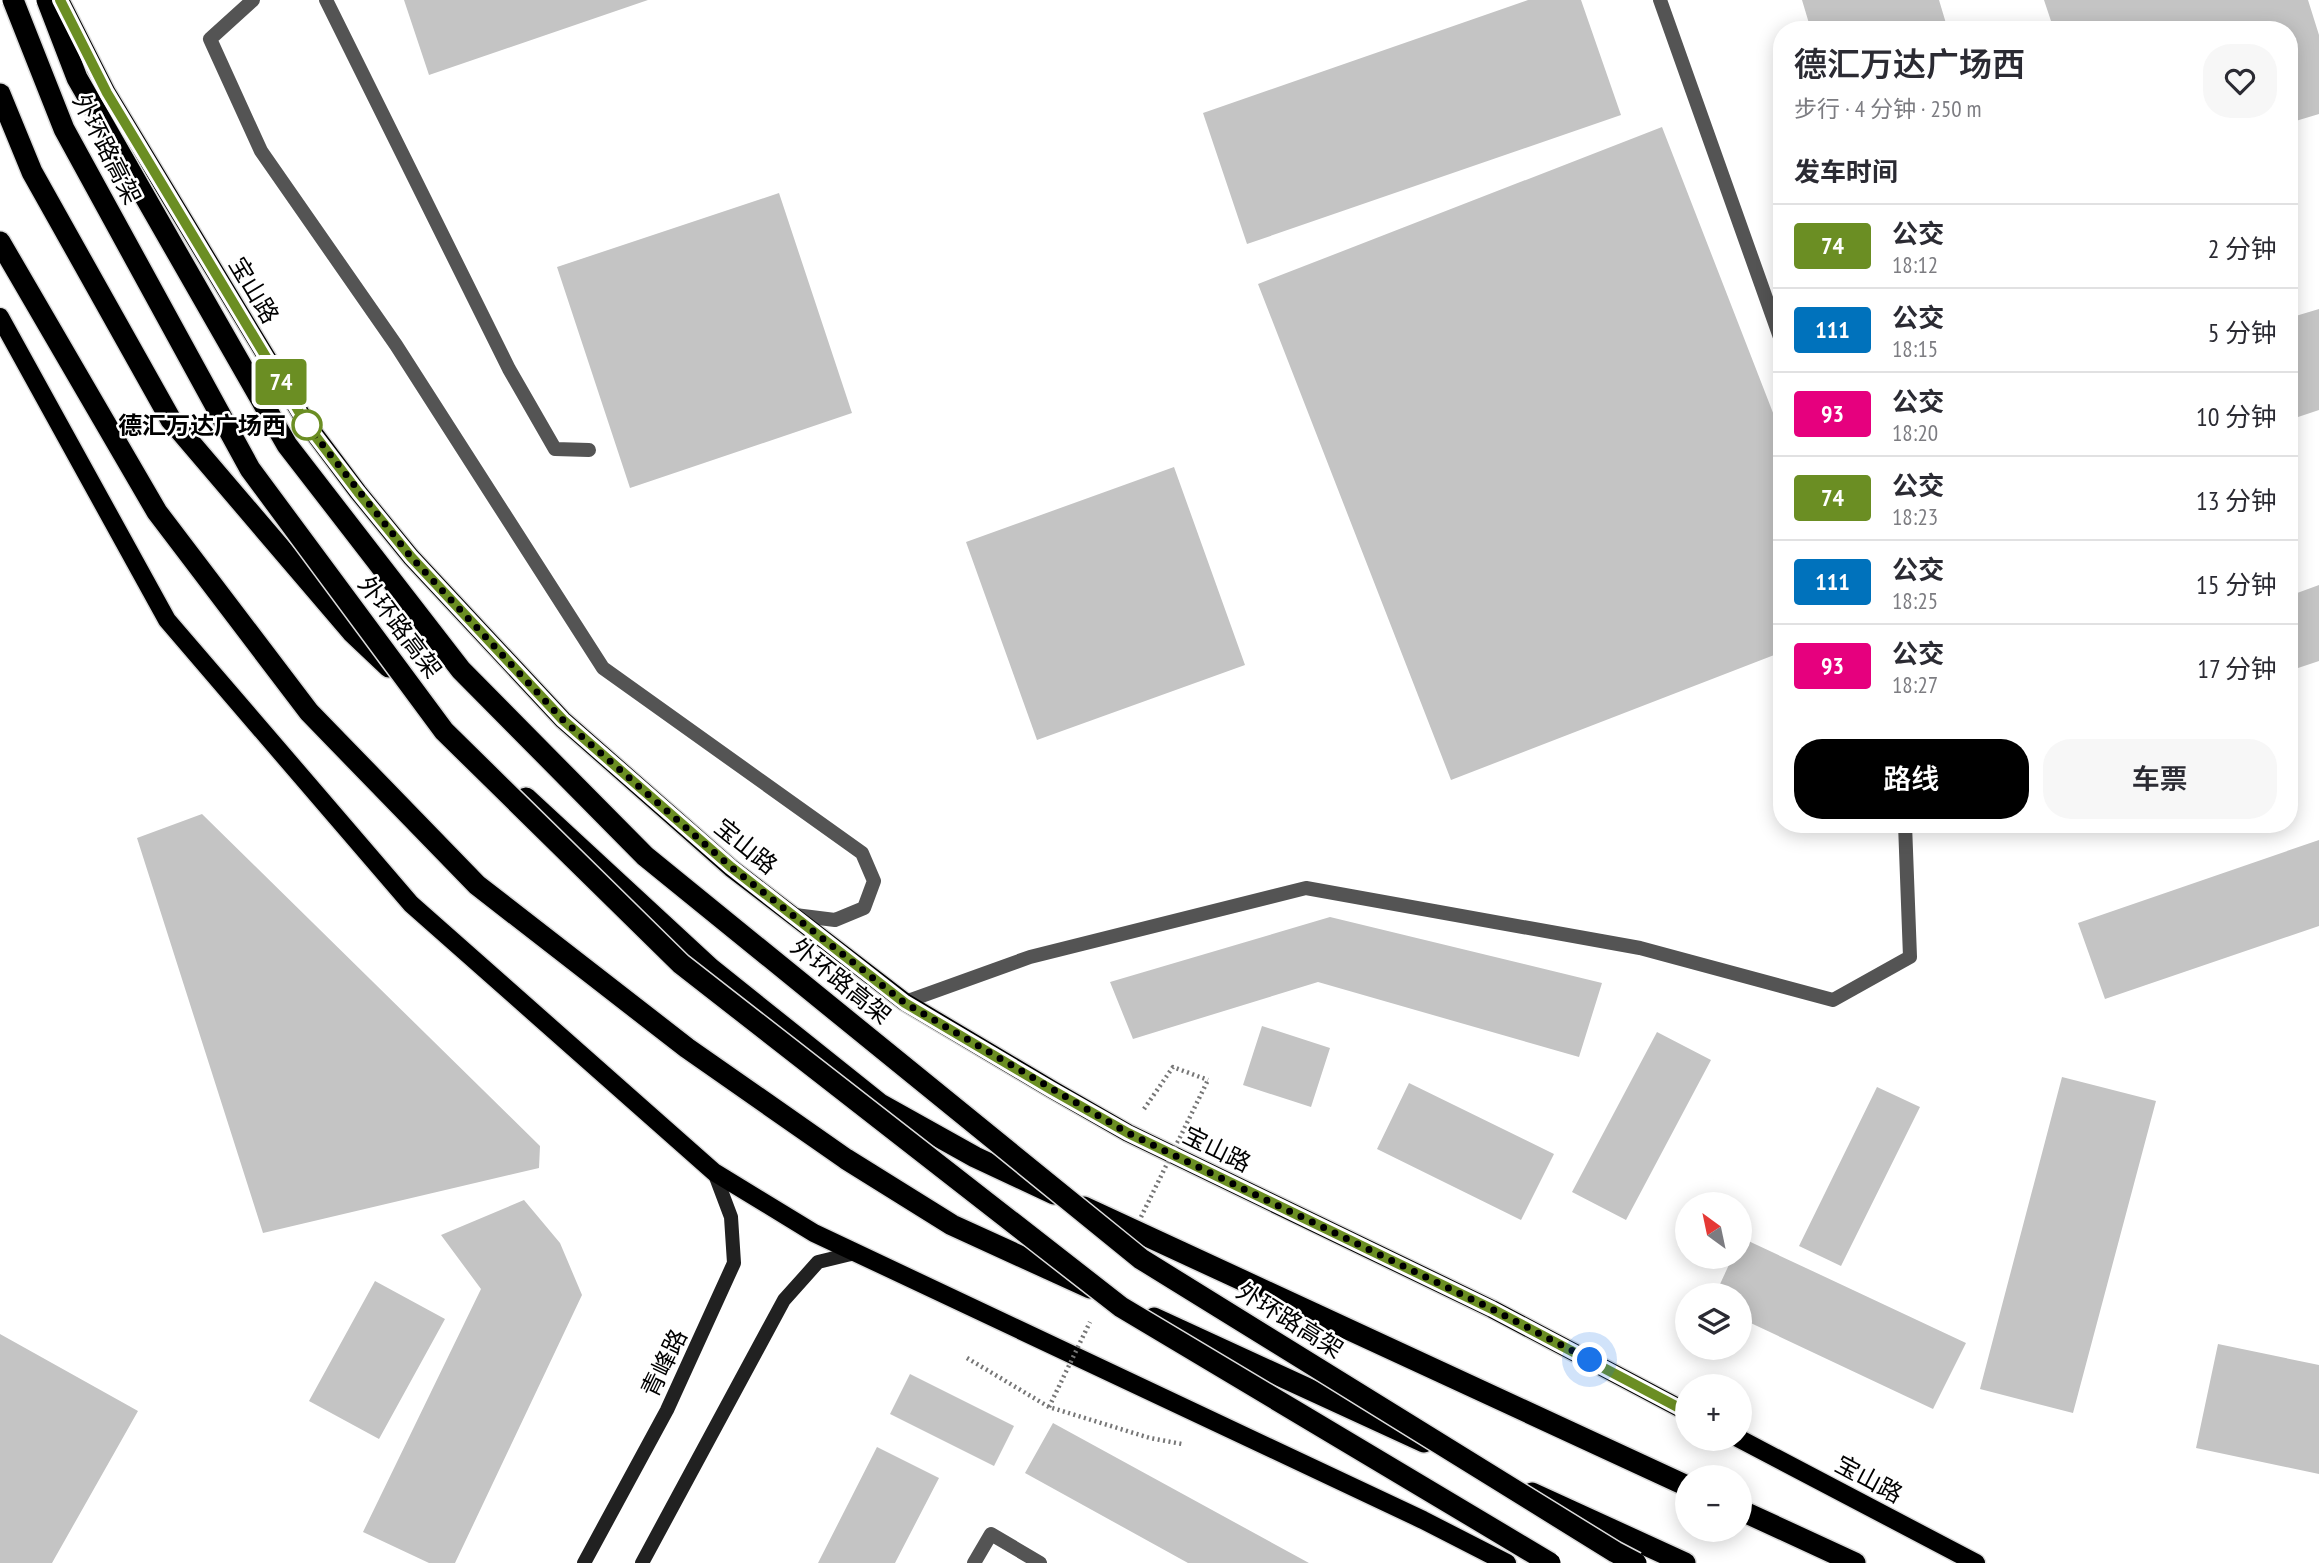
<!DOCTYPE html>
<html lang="zh">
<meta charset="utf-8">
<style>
:root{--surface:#fff;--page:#f7f7f7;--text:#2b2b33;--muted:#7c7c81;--line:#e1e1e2;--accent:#000}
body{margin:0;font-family:"PT Sans Narrow","Noto Sans SC",sans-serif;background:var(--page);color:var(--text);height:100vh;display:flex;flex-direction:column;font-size:26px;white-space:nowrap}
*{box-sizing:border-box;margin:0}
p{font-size:23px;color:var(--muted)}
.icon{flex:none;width:38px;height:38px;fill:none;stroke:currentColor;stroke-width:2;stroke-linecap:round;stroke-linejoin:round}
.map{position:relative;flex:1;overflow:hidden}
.sheet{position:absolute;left:1773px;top:21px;width:525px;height:812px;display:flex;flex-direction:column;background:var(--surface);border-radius:28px;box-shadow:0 4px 18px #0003}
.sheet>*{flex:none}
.badge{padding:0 14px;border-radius:5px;font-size:24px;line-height:46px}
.needle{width:46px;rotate:327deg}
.buttons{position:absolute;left:1675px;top:1192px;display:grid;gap:14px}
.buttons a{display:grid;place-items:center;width:77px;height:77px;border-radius:50%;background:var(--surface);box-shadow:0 4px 18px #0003;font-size:35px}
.you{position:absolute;width:35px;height:35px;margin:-18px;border:5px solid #fff;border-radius:50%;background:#1a73e8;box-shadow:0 0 0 10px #1a73e833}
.map>.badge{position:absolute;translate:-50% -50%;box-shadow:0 0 0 4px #fff}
h2{padding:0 21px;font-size:26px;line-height:63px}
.round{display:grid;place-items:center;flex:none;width:74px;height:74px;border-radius:28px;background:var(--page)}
.overview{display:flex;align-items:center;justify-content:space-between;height:119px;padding:0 21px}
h1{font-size:33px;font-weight:600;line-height:52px}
.action{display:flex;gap:14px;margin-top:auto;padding:14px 21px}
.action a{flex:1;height:80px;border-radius:28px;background:var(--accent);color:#fff;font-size:28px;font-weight:600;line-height:80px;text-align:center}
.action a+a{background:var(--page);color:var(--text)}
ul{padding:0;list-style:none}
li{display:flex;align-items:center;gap:21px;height:84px;padding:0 21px;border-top:2px solid var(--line)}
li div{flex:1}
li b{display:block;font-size:26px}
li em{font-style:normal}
li .badge{min-width:77px;font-weight:700;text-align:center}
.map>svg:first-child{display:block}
</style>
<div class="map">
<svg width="2319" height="1563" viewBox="0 0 2319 1563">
<rect width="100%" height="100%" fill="#fff"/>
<path fill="#c4c4c4" d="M404,0H648L429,75Z
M1528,0H1581L1621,115L1247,244L1203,113Z
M1802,0H1939L1948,30H1811Z
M2044,0H2308L2319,35V114L2289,123V30H2054Z
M1662,127L1782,436V652L1451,780L1258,284Z
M779,193L852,413L630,488L557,267Z
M2319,309V410L2289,420V318Z
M1174,467L1245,665L1037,740L966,542Z
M2319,585V661L2289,671V596Z
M202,814L540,1146L539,1168L263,1233L137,838Z
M2319,840V926L2105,999L2078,923Z
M1330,917L1602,983L1579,1057L1318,982L1133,1039L1110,982Z
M1262,1026L1330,1048L1311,1107L1243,1085Z
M1657,1032L1711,1060L1626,1220L1572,1192Z
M2062,1077L2156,1101L2073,1413L1980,1389Z
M1409,1083L1554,1154L1521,1220L1377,1149Z
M1877,1087L1920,1107L1841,1266L1799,1246Z
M524,1200L560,1243L582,1295L455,1563H429L363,1532L481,1289L441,1235Z
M1742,1238L1966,1343L1933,1409L1740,1318V1295H1715L1733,1256H1740V1244Z
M375,1281L445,1319L379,1439L309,1401Z
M0,1334L138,1411L52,1563H0Z
M2218,1344L2319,1365V1474L2196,1448Z
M910,1374L1014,1426L994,1466L890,1414Z
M1053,1423L1309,1563H1188L1025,1473Z
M877,1447L939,1478L895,1563H818Z"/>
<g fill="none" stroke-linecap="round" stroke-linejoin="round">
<defs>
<path id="primary" d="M60,0L107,93L307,424L358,492L411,557L563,720L731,868L905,1002L1053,1090L1128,1133L1492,1309L1687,1412
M0,317L167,620L411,904L714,1172L814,1233L1423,1520L1507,1563
M1738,1438L1976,1563"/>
<path id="highway" d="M0,94L32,172L171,420L352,632L389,667
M0,242L157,512L309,712L477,885L687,1048L846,1159L952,1225L1090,1288
M526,798L710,968L880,1104L975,1157L1054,1194
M1084,1207L1687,1486
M1154,1318L1424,1442
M1532,1493L1685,1563
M1740,1510L1855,1563"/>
</defs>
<use href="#primary" stroke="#dbdbdb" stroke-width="21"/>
<use href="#highway" stroke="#dbdbdb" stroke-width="24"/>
<path stroke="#767676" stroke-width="4.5" stroke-dasharray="2 3.5" stroke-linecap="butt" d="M1144,1109L1173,1067L1208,1080
M967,1358L1049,1407L1150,1438L1182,1444"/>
<path stroke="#545454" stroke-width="14" d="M253,0L210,39L261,151L396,345L603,668L862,853L874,881L864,908L835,920L795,915
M326,0L509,369L555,449L589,450"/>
<path stroke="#545454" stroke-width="14" d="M1660,0L1782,343
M905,1002L1030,957L1306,888L1640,948L1833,1000L1910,957L1905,824
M974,1563L991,1534L1040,1563"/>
<path stroke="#212121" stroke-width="14" d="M584,1563L667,1410L734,1263L731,1217L714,1172
M642,1563L784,1300L818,1262L855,1253"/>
<use href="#primary" stroke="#000" stroke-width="18"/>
<use href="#highway" stroke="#000" stroke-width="21"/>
<defs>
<path id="highway-bridge" d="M13,0L64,129L250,469L444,731L681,964L1121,1307L1550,1563
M47,0L77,78L287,445L461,670L645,856L1141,1259L1615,1552L1636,1563"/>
</defs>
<use href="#highway-bridge" stroke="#dbdbdb" stroke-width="24" stroke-linecap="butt"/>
<path stroke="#767676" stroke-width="4.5" stroke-dasharray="2 3.5" stroke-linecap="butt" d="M1141,1217L1208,1080
M1049,1407L1090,1322"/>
<use href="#highway-bridge" stroke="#000" stroke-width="21"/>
</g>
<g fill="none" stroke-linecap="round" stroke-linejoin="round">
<defs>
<path id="line" d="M60,0L107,93L307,425L358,492L411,557L563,720L731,867L905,1003L1052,1090L1128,1133L1492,1309L1687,1412"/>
</defs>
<use href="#line" stroke="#fff" stroke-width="16"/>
<use href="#line" stroke="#6b8e23" stroke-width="10"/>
<path stroke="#000" stroke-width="7" stroke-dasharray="0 12.6" d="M307,425L411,557L563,720L731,867L905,1003L1128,1133L1492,1309L1590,1360"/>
</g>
<circle fill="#fff" stroke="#6b8e23" stroke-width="3.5" cx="307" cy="425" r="14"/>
<g text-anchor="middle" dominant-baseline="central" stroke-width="5" stroke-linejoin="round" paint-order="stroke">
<g font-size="24" fill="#000" stroke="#fff">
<text transform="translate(107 149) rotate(63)">外环路高架</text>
<text transform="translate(254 290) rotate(59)">宝山路</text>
<text transform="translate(400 627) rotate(53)">外环路高架</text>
<text transform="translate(746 846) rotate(39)">宝山路</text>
<text transform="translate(841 981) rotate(39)">外环路高架</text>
<text transform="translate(1217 1149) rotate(26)">宝山路</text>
<text transform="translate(1290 1320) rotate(32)">外环路高架</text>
<text transform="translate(664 1363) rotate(-64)">青峰路</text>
<text transform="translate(1869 1479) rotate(28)">宝山路</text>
</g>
<g font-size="24" font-weight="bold" fill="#000" stroke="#fff" text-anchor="end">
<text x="286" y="425">德汇万达广场西</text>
</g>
</g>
</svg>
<div class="buttons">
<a><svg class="needle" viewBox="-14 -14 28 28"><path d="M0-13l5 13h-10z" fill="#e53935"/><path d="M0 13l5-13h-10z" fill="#7c7c81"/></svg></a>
<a><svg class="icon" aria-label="layers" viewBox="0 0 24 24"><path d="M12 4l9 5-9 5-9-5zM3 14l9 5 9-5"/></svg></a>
<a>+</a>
<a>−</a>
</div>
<div class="you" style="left:1590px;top:1360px"></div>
<b class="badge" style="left:281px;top:382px;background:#6b8e23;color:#fff">74</b>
<section class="sheet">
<div class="overview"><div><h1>德汇万达广场西</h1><p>步行 · 4 分钟 · 250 m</p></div><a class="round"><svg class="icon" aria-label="heart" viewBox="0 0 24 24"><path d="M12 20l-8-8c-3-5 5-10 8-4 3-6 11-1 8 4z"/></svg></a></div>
<h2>发车时间</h2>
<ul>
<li><span class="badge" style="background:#6b8e23;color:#fff">74</span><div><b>公交</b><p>18:12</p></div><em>2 分钟</em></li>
<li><span class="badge" style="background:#0072bc;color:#fff">111</span><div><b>公交</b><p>18:15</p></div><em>5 分钟</em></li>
<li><span class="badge" style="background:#e6007e;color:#fff">93</span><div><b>公交</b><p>18:20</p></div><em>10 分钟</em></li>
<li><span class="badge" style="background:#6b8e23;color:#fff">74</span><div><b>公交</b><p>18:23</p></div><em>13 分钟</em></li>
<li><span class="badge" style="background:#0072bc;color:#fff">111</span><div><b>公交</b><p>18:25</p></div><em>15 分钟</em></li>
<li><span class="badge" style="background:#e6007e;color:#fff">93</span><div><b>公交</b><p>18:27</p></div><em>17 分钟</em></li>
</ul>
<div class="action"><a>路线</a><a>车票</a></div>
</section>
</div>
